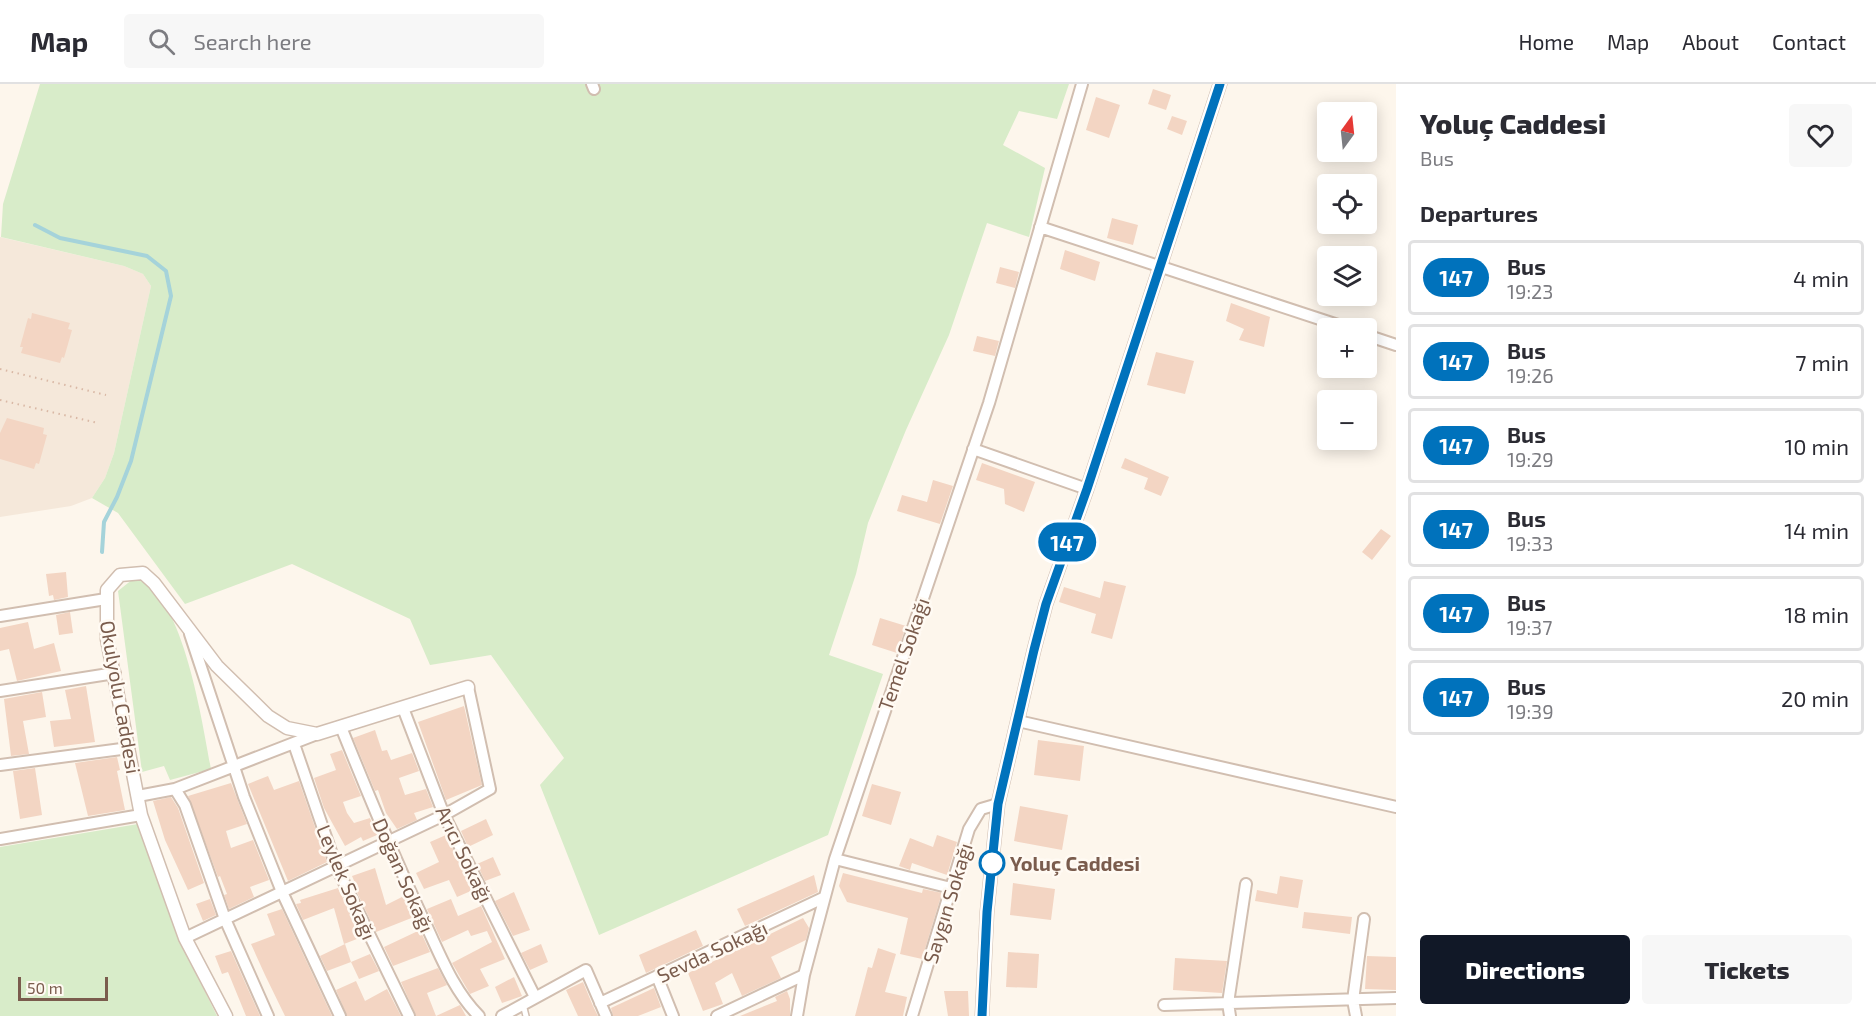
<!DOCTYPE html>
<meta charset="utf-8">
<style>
:root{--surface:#fff;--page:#f7f7f7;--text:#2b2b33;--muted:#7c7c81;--line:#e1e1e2;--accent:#111827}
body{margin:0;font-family:"Exo 2",sans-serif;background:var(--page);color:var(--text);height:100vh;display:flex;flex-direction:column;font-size:22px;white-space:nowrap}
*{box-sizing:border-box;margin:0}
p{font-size:20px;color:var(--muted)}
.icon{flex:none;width:33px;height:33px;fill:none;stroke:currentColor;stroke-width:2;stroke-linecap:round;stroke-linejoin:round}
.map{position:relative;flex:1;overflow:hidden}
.details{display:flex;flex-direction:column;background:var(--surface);width:480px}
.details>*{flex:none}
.badge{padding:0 12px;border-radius:20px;font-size:21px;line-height:39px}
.needle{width:39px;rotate:15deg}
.tools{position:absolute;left:1317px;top:18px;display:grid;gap:12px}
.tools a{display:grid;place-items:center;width:60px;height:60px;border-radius:6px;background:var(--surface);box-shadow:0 3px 15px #0003;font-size:30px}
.scale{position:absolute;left:18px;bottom:15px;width:90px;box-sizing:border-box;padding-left:6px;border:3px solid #7a5c4d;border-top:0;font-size:16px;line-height:21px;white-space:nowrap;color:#7a5c4d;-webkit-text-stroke:4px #fffaf3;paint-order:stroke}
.map>.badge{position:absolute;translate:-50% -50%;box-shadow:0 0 0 3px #fff}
h2{padding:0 24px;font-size:22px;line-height:54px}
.round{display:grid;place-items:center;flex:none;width:63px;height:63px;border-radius:6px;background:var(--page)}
.headline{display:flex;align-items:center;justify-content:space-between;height:102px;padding:0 24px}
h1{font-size:28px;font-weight:800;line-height:45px}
.primary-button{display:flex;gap:12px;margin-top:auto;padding:12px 24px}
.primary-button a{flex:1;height:69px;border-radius:6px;background:var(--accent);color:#fff;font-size:24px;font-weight:800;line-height:69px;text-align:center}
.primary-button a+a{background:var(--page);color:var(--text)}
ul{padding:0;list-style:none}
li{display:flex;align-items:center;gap:18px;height:75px;margin:0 12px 9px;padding:0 12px;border:3px solid var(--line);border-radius:6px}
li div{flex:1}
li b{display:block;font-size:22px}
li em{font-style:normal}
li .badge{min-width:66px;font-weight:700;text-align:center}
header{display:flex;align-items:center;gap:36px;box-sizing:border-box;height:84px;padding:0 30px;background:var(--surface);border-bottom:2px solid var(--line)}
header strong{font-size:28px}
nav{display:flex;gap:33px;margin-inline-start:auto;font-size:21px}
.search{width:420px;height:54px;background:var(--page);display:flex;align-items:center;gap:15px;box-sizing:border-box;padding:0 21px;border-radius:6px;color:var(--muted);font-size:22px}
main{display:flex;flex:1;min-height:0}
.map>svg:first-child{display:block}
</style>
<header>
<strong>Map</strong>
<div class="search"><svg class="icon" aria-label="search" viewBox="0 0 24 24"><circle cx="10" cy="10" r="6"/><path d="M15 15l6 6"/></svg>Search here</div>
<nav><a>Home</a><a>Map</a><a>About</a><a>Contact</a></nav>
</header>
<main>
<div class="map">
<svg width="1396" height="932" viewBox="0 0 1396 932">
<rect width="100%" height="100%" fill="#fdf6ec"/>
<path fill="#f5e8da" d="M0,153L124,182L143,190L151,202L114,369L105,394L92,414L71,422L0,433Z"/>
<path fill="#d8ecc9" d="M40,0H1069L1057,35L1019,27L1003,61L1045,84L1029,153L987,139L949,251L906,346L868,439L856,490L829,571L883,590L828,751L599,851L540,701L564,674L491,571L430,581L410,535L292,480L185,520L118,429L92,414L105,394L114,369L151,202L143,190L124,182L1,153L3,120Z
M133,495C183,501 203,644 211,685L170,696L164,682L142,688L118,507Z
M138,740L178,853L217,932H0V763Z"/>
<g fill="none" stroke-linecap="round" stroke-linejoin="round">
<path stroke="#a5d3da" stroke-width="4" d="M35,141L60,154L147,172L166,187L171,212L131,377L117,413L104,438L102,468"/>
</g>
<path fill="#f3d5c3" d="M1153,5L1171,11L1166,26L1148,20Z
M1096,13L1120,21L1109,54L1086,46Z
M1172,32L1187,37L1182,51L1167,45Z
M1112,134L1138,141L1133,161L1107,154Z
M1065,166L1100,178L1095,197L1060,185Z
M1000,183L1019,188L1015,204L996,199Z
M1231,219L1270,233L1264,263L1239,256L1244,245L1226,237Z
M32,229L70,239L68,245L72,246L64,274L62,273L60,279L21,269L23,263H20L28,234L31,235Z
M977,252L999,257L995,272L973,267Z
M1156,268L1194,277L1185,310L1147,301Z
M7,334L44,344L43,350L47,351L39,380L36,379L34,385L0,375V349Z
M1125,374L1169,393L1161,412L1144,405L1148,394L1121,384Z
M982,379L1035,398L1024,428L1005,420L1004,405L976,396Z
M933,396L953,402L940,440L897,427L902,411L927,418Z
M1381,445L1391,452L1372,476L1362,468Z
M66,488L68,513L54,516L53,511L49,512L46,490Z
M1104,497L1126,502L1112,555L1091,549L1096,530L1059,518L1064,503L1100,514Z
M70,528L73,549L59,551L56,531Z
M880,534L906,542L897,569L872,561Z
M28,538L34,565L54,559L61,587L17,597L9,565L0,567V544Z
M86,602L95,658L54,663L50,637L71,635L65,606Z
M42,608L46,633L23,637L29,670L11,672L4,615Z
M464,622L482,701L446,716L418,638Z
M375,646L382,667L387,666L391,676L412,669L419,687L399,694L405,711L426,705L433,723L414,729L417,736L397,745L386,729L378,706L375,707L353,654Z
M1038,656L1084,662L1080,697L1034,691Z
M342,666L361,712L343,718L347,729L354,739L370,734L377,751L363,757L361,753L345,762L324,724L314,694L336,686L330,670Z
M117,673L120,686L117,687L125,726L88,732L75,679Z
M35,684L42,731L20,735L13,687Z
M268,692L274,706L299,697L327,778L288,797L248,700Z
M231,699L247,740L226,747L231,764L253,756L269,796L250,803L254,813L229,825L224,811L227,810L220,792L218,793L188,712Z
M872,700L901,708L891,741L862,732Z
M171,713L178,724L204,799L188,806L165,756L153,717Z
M1020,722L1068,731L1062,766L1014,757Z
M486,735L493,751L468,763L461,747Z
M446,751L473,806L457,813L449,796L424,805L416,789L439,778L430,758Z
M937,751L957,758L947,791L912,779L910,786L899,782L910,754L933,763Z
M493,773L501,791L485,797L477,780Z
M375,784L386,821L404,812L414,833L376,848L353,800L355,799L352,792Z
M843,789L922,809L923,805L942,809L922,875L900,870L908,834L847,818L839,802Z
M814,791L818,808L745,842L737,825Z
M1280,792L1303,796L1298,824L1255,817L1257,806L1277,810Z
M1013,799L1055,805L1051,836L1010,831Z
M338,804L362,853L344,860L334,824L303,836L296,820L301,819L300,816Z
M514,808L530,846L513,852L495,817Z
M210,815L216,831L203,837L196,820Z
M451,815L458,832L481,822L505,875L480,885L489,902L470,910L452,879L492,858L487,847L471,852L468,846L442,858L427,825Z
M282,825L332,932H285L265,891L251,860L275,851L267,830Z
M1304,828L1352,833L1350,850L1302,844Z
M803,834L809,844L806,856L771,873L781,894L742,912L732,889L715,899L723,920L703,927L688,889L742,864L741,861L761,851L762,854Z
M420,846L430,868L393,882L384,863Z
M696,846L703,862L646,889L639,871Z
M345,860L351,878L327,887L320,872Z
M541,860L548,878L530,886L521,869Z
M878,864L896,870L885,908L907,913L903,932H855L868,883L872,884Z
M231,867L260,932H246L228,888L222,890L215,872Z
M1008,868L1039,870L1037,904L1006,903Z
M370,870L379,887L359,895L351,878Z
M1367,872L1396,873V906L1365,905Z
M1175,874L1227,877L1222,909L1173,906Z
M438,884L447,901L427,909L436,932L460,921L466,932H416L401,898Z
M514,893L522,912L502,919L495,903Z
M356,897L365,917L387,905L401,932H347L336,906Z
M583,898L593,922L598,932H578L566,906Z
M654,904L661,923L638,932H613L611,924Z
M787,907L790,915V932H740L777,917L775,913Z
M944,907H968L969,932H948Z"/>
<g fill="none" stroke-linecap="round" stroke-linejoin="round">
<defs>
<path id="service" d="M523,920L526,932"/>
<path id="minor" d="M592,0L594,5
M1040,143L1347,244
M1366,251L1396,261
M973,365L1087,405
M0,532L106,515
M190,550L244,713L282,808L340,932
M0,607L115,589
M403,624L444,731L535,913
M1018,637L1396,723
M341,643C368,710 395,776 426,841C441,873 454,907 479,932
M294,660L336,782L409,932
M0,681L129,664
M175,705L317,650
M138,712L175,705L185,721L225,835L268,932
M0,755L141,731
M835,775L989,319L1082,0
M185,854L444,731L490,705L468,603
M657,892L673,932
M600,919L823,814
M1164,921L1396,914
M502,932L586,886L606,932
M717,932L804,891
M797,932L804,891L835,775L951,804
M912,932L969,745L981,725L998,720
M1230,932L1228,919L1246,800
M1356,932L1353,916L1364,835"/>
<path id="tertiary" d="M226,932L185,854L141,731L107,555V506L120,491L143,489L154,499L217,582L268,632L287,644L317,650L468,603
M982,932L987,828L998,720L1034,566L1046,520L1087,405L1220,0"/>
</defs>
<use href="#service" stroke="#d1beb0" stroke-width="8"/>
<use href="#minor" stroke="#d1beb0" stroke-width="14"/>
<use href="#tertiary" stroke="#d1beb0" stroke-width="15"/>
<path stroke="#d9b8a5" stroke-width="2" stroke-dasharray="1.5 4.5" stroke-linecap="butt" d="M0,285L106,311
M0,316L98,339"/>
<use href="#service" stroke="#fff" stroke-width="5"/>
<use href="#minor" stroke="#fff" stroke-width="10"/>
<use href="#tertiary" stroke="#fff" stroke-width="12"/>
</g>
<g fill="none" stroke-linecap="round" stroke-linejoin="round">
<defs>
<path id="line" d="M982,932L987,828L998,720L1034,566L1046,520L1087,405L1220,0"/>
</defs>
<use href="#line" stroke="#fff" stroke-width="14"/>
<use href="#line" stroke="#0072bc" stroke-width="9"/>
</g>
<circle fill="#fff" stroke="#0072bc" stroke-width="3" cx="992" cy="779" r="12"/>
<g text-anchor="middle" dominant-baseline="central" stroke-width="5" stroke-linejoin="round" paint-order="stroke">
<g font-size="20" fill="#7a5c4d" stroke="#fffaf3">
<text transform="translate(903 570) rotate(-71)">Temel Sokağı</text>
<text transform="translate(121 613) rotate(80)">Okulyolu Caddesi</text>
<text transform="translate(465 770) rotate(64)">Arıcı Sokağı</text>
<text transform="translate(404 791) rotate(66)">Doğan Sokağı</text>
<text transform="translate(347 798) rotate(67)">Leylek Sokağı</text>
<text transform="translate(947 819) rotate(-73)">Saygın Sokağı</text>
<text transform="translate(712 867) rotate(-25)">Sevda Sokağı</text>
</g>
<g font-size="20" font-weight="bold" fill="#7a5c4d" stroke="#fffaf3" text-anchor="start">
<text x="1010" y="779">Yoluç Caddesi</text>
</g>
</g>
</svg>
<div class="tools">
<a><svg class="needle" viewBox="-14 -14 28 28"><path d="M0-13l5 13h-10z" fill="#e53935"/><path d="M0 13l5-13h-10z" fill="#7c7c81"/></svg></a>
<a><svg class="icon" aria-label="locate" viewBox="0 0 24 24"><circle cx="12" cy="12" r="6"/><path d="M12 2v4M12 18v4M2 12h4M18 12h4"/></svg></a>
<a><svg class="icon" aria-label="layers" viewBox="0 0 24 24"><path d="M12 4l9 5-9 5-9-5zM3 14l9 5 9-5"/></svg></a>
<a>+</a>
<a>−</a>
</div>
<div class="scale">50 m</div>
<b class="badge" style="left:1067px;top:458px;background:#0072bc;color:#fff">147</b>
</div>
<section class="details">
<div class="headline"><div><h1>Yoluç Caddesi</h1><p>Bus</p></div><a class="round"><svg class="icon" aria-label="heart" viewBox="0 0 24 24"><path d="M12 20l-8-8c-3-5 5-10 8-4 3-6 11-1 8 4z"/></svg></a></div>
<h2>Departures</h2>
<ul>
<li><span class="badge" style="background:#0072bc;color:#fff">147</span><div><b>Bus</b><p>19:23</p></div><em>4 min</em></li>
<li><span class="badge" style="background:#0072bc;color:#fff">147</span><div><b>Bus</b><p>19:26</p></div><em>7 min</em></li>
<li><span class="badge" style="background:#0072bc;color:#fff">147</span><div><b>Bus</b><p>19:29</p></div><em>10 min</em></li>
<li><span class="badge" style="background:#0072bc;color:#fff">147</span><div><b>Bus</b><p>19:33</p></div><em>14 min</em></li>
<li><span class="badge" style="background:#0072bc;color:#fff">147</span><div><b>Bus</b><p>19:37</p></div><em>18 min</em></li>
<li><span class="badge" style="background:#0072bc;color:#fff">147</span><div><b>Bus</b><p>19:39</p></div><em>20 min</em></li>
</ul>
<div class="primary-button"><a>Directions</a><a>Tickets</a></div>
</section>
</main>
